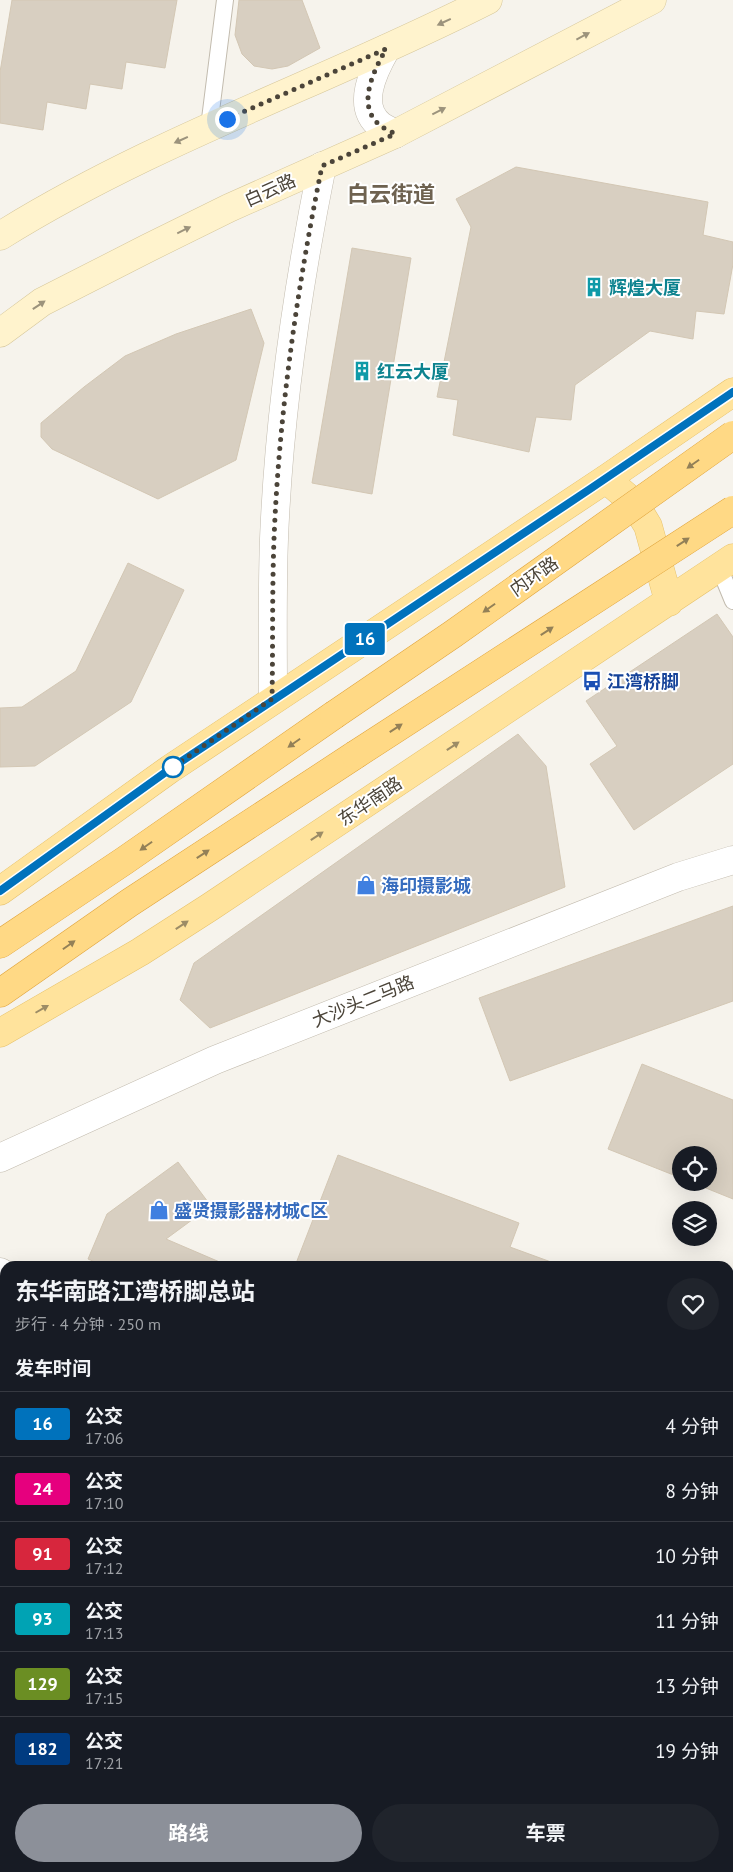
<!DOCTYPE html>
<html lang="zh">
<meta charset="utf-8">
<style>
:root{--surface:#171b24;--page:#20242c;--text:#f1f3f6;--muted:#9ea1a6;--line:#363941;--accent:#8c9099}
body{margin:0;font-family:"PT Sans","Noto Sans SC",sans-serif;background:var(--page);color:var(--text);height:100vh;display:flex;flex-direction:column;font-size:19px;white-space:nowrap}
*{box-sizing:border-box;margin:0}
p{font-size:16px;color:var(--muted)}
.icon{flex:none;width:28px;height:28px;fill:none;stroke:currentColor;stroke-width:2;stroke-linecap:round;stroke-linejoin:round}
.map{position:relative;flex:1;overflow:hidden}
.sheet{position:absolute;left:0px;top:1261px;width:734px;height:611px;display:flex;flex-direction:column;background:var(--surface);border-radius:15px 15px 0 0;box-shadow:0 5px 20px #0002}
.sheet>*{flex:none}
.badge{padding:0 10px;border-radius:4px;font-size:18px;line-height:32px}
.controls{position:absolute;left:672px;top:1146px;display:grid;gap:10px}
.controls a{display:grid;place-items:center;width:45px;height:45px;border-radius:50%;background:var(--surface);box-shadow:0 5px 20px #0002;font-size:25px}
.you{position:absolute;width:25px;height:25px;margin:-12px;border:4px solid #fff;border-radius:50%;background:#1a73e8;box-shadow:0 0 0 8px #1a73e833}
.map>.badge{position:absolute;translate:-50% -50%;box-shadow:0 0 0 2px #fff}
h2{padding:0 15px;font-size:19px;line-height:45px}
.round{display:grid;place-items:center;flex:none;width:52px;height:52px;border-radius:26px;background:var(--page)}
.overview{display:flex;align-items:center;justify-content:space-between;height:85px;padding:0 15px}
h1{font-size:24px;font-weight:700;line-height:38px}
.button{display:flex;gap:10px;margin-top:auto;padding:10px 15px}
.button a{flex:1;height:58px;border-radius:30px;background:var(--accent);color:#fff;font-size:20px;font-weight:700;line-height:58px;text-align:center}
.button a+a{background:var(--page);color:var(--text)}
ul{padding:0;list-style:none}
li{display:flex;align-items:center;gap:15px;height:65px;padding:0 15px;border-top:1px solid var(--line)}
li div{flex:1}
li b{display:block;font-size:19px}
li em{font-style:normal}
li .badge{min-width:55px;font-weight:700;text-align:center}
.map>svg:first-child{display:block}
</style>
<div class="map">
<svg width="733" height="1872" viewBox="0 0 733 1872">
<rect width="100%" height="100%" fill="#f6f3ec"/>
<path fill="#d8cfc1" stroke="#d3c7b4" d="M12,0H177L165,68L126,62L122,89L90,84L86,109L47,102L43,130L0,123V72Z
M239,0H302L320,48L288,66L272,69L254,66L242,54L235,35Z
M516,167L708,202L703,235L733,242V264L724,314L696,311L693,339L650,331L575,385L571,420L536,417L529,452L453,435L458,400L437,397L471,227L456,199Z
M352,248L411,258L372,494L312,483Z
M251,309L264,343L236,460L158,499L52,449L41,437V423L84,387L125,356L176,334Z
M128,563L184,590L131,702L35,766L0,767V708L22,707L76,671Z
M717,614L733,637V764L634,830L590,764L617,746L586,701Z
M518,734L546,766L565,887L210,1028L180,1000L194,963Z
M733,906V1001L510,1081L479,998Z
M642,1064L733,1100V1199L691,1182H709V1155H681V1178L608,1149Z
M338,1155L519,1223L510,1247L562,1266H295Z
M178,1162L211,1206L166,1239L229,1266H104L88,1259L107,1214Z
M729,1329L733,1330V1479L729,1478Z
M5,1545V1599L0,1602V1549Z
M729,1601L733,1603V1669L729,1667Z
M729,1682L733,1684V1690L729,1701Z
M733,1783V1872H701L698,1871L699,1868H729V1793Z
M5,1796V1868H110L108,1872H13L0,1867V1809Z
M162,1868H276L274,1872H161Z
M333,1868H398L397,1872H344Z
M485,1868H490L502,1872H483Z
M563,1868H659L658,1872H575Z"/>
<g fill="none" stroke-linecap="round" stroke-linejoin="round">
<defs>
<path id="service" d="M209,127L225,0
M719,567L733,601"/>
<path id="tertiary" d="M386,49C374,70 355,107 381,126C385,129 391,131 395,134
M273,699C273,646 272,593 274,539C279,414 297,290 322,166
M0,1158L215,1060L678,877L733,860
M0,1272L5,1275
M729,1580L733,1582"/>
<path id="secondary" d="M0,236C154,140 327,82 488,0
M0,333L42,302L148,248L229,208L395,134L652,0"/>
<path id="primary" d="M606,479L634,503L648,526L669,602
M0,891L170,769L606,479L733,392
M0,1033L140,952L210,907L733,558"/>
<path id="trunk" d="M0,944L124,861L334,715
M0,993L129,903L355,755"/>
</defs>
<use href="#service" stroke="#c2bbae" stroke-width="18"/>
<use href="#tertiary" stroke="#c2bbae" stroke-width="29"/>
<use href="#secondary" stroke="#d6c79b" stroke-width="29"/>
<use href="#primary" stroke="#e6c16a" stroke-width="29"/>
<use href="#trunk" stroke="#e0a43c" stroke-width="29"/>
<use href="#service" stroke="#fff" stroke-width="16"/>
<use href="#tertiary" stroke="#fff" stroke-width="28"/>
<use href="#secondary" stroke="#fff3cd" stroke-width="28"/>
<use href="#primary" stroke="#ffe39c" stroke-width="28"/>
<use href="#trunk" stroke="#ffd985" stroke-width="28"/>
<defs>
<path id="trunk-bridge" d="M334,715L453,634L733,435
M355,755L733,510"/>
</defs>
<use href="#trunk-bridge" stroke="#e0a43c" stroke-width="29" stroke-linecap="butt"/>
<use href="#trunk-bridge" stroke="#ffd985" stroke-width="28"/>
</g>
<defs><path id="oneway-solid" d="M-6-.8H1V-3.2L6.5 0L1 3.2V.8H-6Z" transform="scale(1.25)"/></defs>
<g fill="#9c937c">
<use href="#oneway-solid" transform="translate(444 22) rotate(155)"/>
<use href="#oneway-solid" transform="translate(583 36) rotate(-28)"/>
<use href="#oneway-solid" transform="translate(439 111) rotate(-27)"/>
<use href="#oneway-solid" transform="translate(181 140) rotate(156)"/>
<use href="#oneway-solid" transform="translate(184 230) rotate(-26)"/>
<use href="#oneway-solid" transform="translate(39 305) rotate(-34)"/>
</g>
<g fill="#938057">
<use href="#oneway-solid" transform="translate(693 464) rotate(145)"/>
<use href="#oneway-solid" transform="translate(683 542) rotate(-33)"/>
<use href="#oneway-solid" transform="translate(489 608) rotate(145)"/>
<use href="#oneway-solid" transform="translate(547 631) rotate(-33)"/>
<use href="#oneway-solid" transform="translate(396 728) rotate(-33)"/>
<use href="#oneway-solid" transform="translate(294 743) rotate(145)"/>
<use href="#oneway-solid" transform="translate(146 846) rotate(145)"/>
<use href="#oneway-solid" transform="translate(203 854) rotate(-33)"/>
<use href="#oneway-solid" transform="translate(69 945) rotate(-35)"/>
</g>
<g fill="#9c8c66">
<use href="#oneway-solid" transform="translate(453 746) rotate(-34)"/>
<use href="#oneway-solid" transform="translate(317 836) rotate(-34)"/>
<use href="#oneway-solid" transform="translate(182 925) rotate(-33)"/>
<use href="#oneway-solid" transform="translate(42 1009) rotate(-30)"/>
</g>
<g fill="none" stroke-linecap="round" stroke-linejoin="round">
<defs>
<path id="line" d="M0,891L170,769L590,489L733,392"/>
</defs>
<use href="#line" stroke="#fff" stroke-width="11"/>
<use href="#line" stroke="#0072bc" stroke-width="8"/>
<path stroke="#4b4439" stroke-width="5" stroke-dasharray="0 9" d="M173,767L170,769L272,699C273,646 272,593 274,539C279,414 297,289 322,166L395,134C391,131 385,129 381,126C355,107 374,70 386,49L227,119"/>
</g>
<defs>
<symbol id="building-bare" viewBox="-9 -9 18 18"><path d="M-4-6H4V6H1V3H-1V6H-4ZM-2.5-4.3h1.7v1.8h-1.7ZM.8-4.3h1.7v1.8H.8ZM-2.5-1h1.7V.8h-1.7ZM.8-1h1.7V.8H.8Z" fill="#0f9aa8" stroke="#fff" stroke-width="2.5" paint-order="stroke"/></symbol>
<symbol id="bus-bare" viewBox="-9 -9 18 18"><path d="M-5-6H5V4H4V6H2V4H-2V6H-4V4H-5ZM-3.5-4V0h7V-4ZM-3.5 1.2v1.5H-2V1.2ZM2 1.2v1.5H3.5V1.2Z" fill="#1a4fb4" stroke="#fff" stroke-width="2.5" paint-order="stroke"/></symbol>
<symbol id="shop-bare" viewBox="-9 -9 18 18"><path d="M-5-2.5h2.3a2.7 3.5 0 0 1 5.4 0H5L5.5 6h-11ZM-1.5-2.5h3a1.5 2.3 0 0 0-3 0Z" fill="#3f7fe0" stroke="#fff" stroke-width="2.5" paint-order="stroke"/></symbol>
</defs>
<g fill-rule="evenodd">
<use href="#building-bare" x="580" y="273" width="28" height="28"/>
<use href="#building-bare" x="348" y="357" width="28" height="28"/>
<use href="#bus-bare" x="578" y="667" width="28" height="28"/>
<use href="#shop-bare" x="352" y="871" width="28" height="28"/>
<use href="#shop-bare" x="145" y="1196" width="28" height="28"/>
</g>
<circle fill="#fff" stroke="#0072bc" stroke-width="2.5" cx="173" cy="767" r="10"/>
<g text-anchor="middle" dominant-baseline="central" stroke-width="4" stroke-linejoin="round" paint-order="stroke">
<g font-size="18" fill="#4b4439" stroke="#fff">
<text transform="translate(270 190) rotate(-24)">白云路</text>
<text transform="translate(534 576) rotate(-35)">内环路</text>
<text transform="translate(370 801) rotate(-34)">东华南路</text>
<text transform="translate(363 1001) rotate(-22)">大沙头二马路</text>
</g>
<g font-size="18" font-weight="bold" fill="#0d838f" stroke="#fff" text-anchor="start">
<text x="609" y="287">辉煌大厦</text>
<text x="377" y="371">红云大厦</text>
</g>
<g font-size="18" font-weight="bold" fill="#164399" stroke="#fff" text-anchor="start">
<text x="607" y="681">江湾桥脚</text>
</g>
<g font-size="18" font-weight="bold" fill="#366cbe" stroke="#fff" text-anchor="start">
<text x="381" y="885">海印摄影城</text>
<text x="174" y="1210">盛贤摄影器材城C区</text>
</g>
<g font-size="22" font-weight="bold" fill="#6e6250" stroke="#fff">
<text x="391" y="194">白云街道</text>
</g>
</g>
</svg>
<div class="controls">
<a><svg class="icon" aria-label="locate" viewBox="0 0 24 24"><circle cx="12" cy="12" r="6"/><path d="M12 2v4M12 18v4M2 12h4M18 12h4"/></svg></a>
<a><svg class="icon" aria-label="layers" viewBox="0 0 24 24"><path d="M12 4l9 5-9 5-9-5zM3 14l9 5 9-5"/></svg></a>
</div>
<div class="you" style="left:227px;top:119px"></div>
<b class="badge" style="left:365px;top:639px;background:#0072bc;color:#fff">16</b>
<section class="sheet">
<div class="overview"><div><h1>东华南路江湾桥脚总站</h1><p>步行 · 4 分钟 · 250 m</p></div><a class="round"><svg class="icon" aria-label="heart" viewBox="0 0 24 24"><path d="M12 20l-8-8c-3-5 5-10 8-4 3-6 11-1 8 4z"/></svg></a></div>
<h2>发车时间</h2>
<ul>
<li><span class="badge" style="background:#0072bc;color:#fff">16</span><div><b>公交</b><p>17:06</p></div><em>4 分钟</em></li>
<li><span class="badge" style="background:#e6007e;color:#fff">24</span><div><b>公交</b><p>17:10</p></div><em>8 分钟</em></li>
<li><span class="badge" style="background:#d7263d;color:#fff">91</span><div><b>公交</b><p>17:12</p></div><em>10 分钟</em></li>
<li><span class="badge" style="background:#00a3b4;color:#fff">93</span><div><b>公交</b><p>17:13</p></div><em>11 分钟</em></li>
<li><span class="badge" style="background:#6b8e23;color:#fff">129</span><div><b>公交</b><p>17:15</p></div><em>13 分钟</em></li>
<li><span class="badge" style="background:#003b80;color:#fff">182</span><div><b>公交</b><p>17:21</p></div><em>19 分钟</em></li>
</ul>
<div class="button"><a>路线</a><a>车票</a></div>
</section>
</div>
